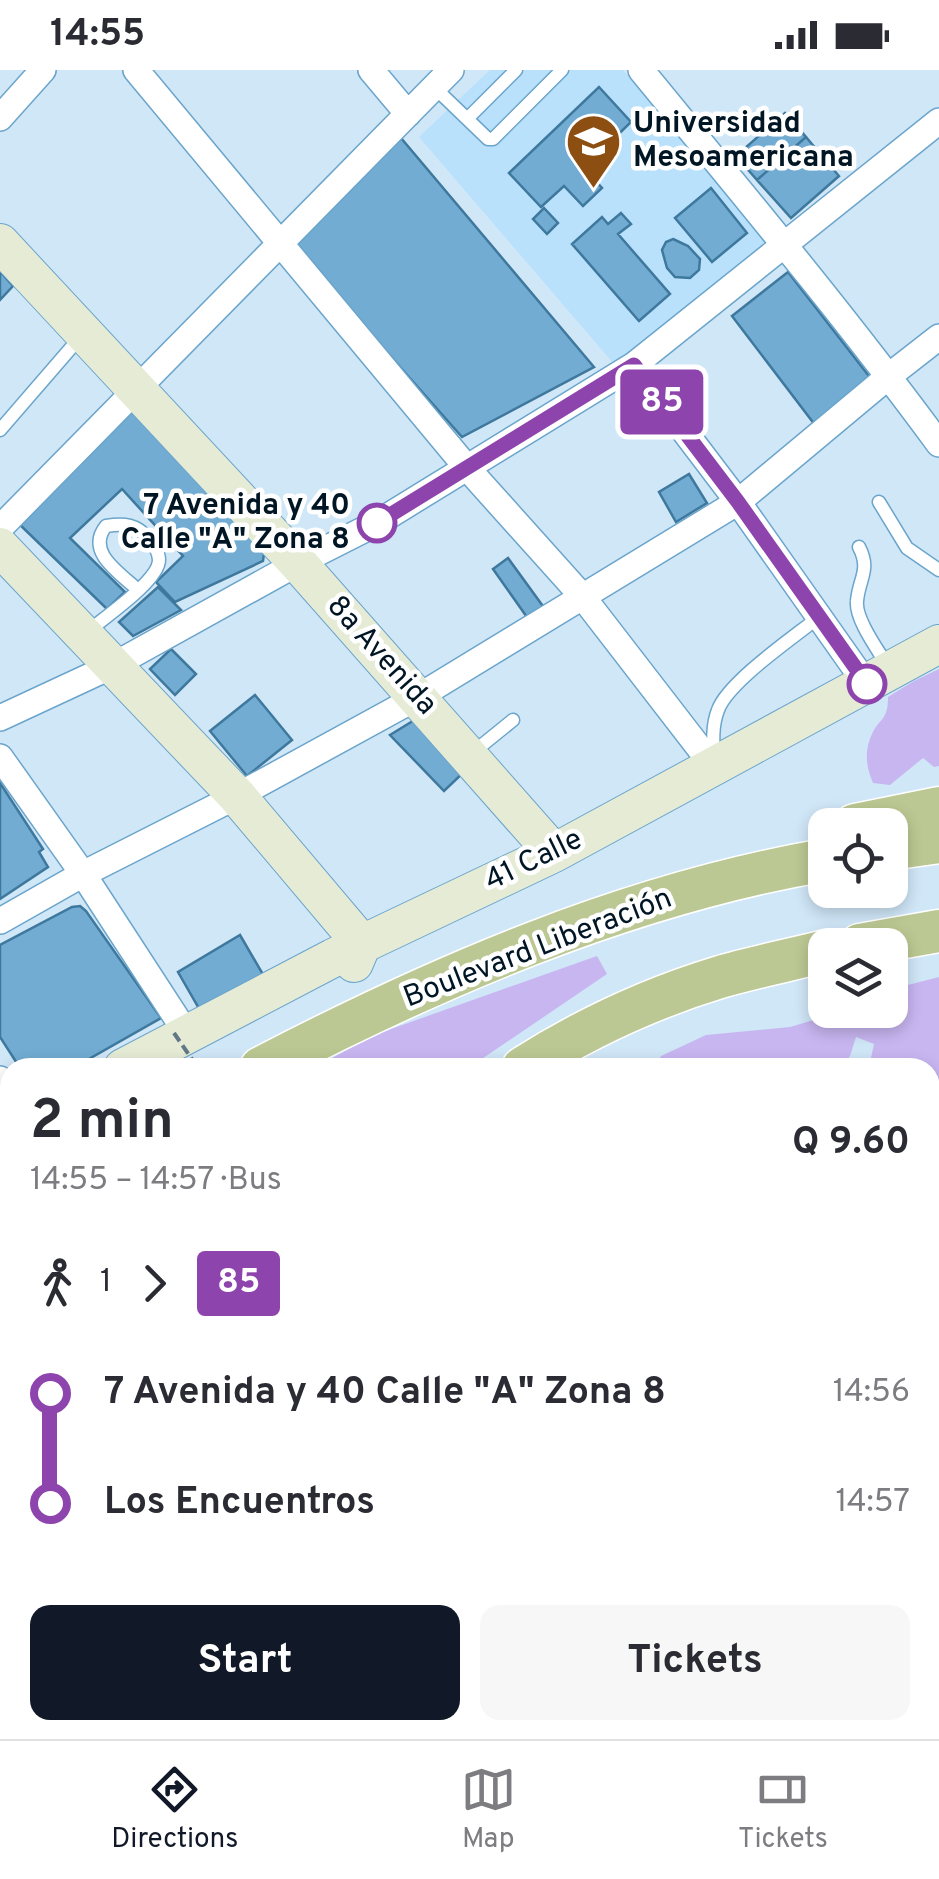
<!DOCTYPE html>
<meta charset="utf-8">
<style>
:root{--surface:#fff;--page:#f7f7f7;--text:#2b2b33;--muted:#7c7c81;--line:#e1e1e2;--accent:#111827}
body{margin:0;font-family:Overpass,sans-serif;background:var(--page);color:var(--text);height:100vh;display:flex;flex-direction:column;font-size:38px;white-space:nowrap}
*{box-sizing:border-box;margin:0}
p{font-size:32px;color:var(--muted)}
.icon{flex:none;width:55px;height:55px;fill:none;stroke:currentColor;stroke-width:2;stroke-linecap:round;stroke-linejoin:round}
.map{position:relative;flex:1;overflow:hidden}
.drawer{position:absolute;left:0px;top:988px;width:940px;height:682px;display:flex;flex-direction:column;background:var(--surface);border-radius:30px 30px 0 0;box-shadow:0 5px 15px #0003}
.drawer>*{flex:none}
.badge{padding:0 20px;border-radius:8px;font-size:35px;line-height:65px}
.controls{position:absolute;left:808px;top:738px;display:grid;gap:20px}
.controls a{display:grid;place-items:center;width:100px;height:100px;border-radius:20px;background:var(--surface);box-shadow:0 5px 15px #0003;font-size:50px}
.map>.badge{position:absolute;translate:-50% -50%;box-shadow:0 0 0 5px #fff}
.legs{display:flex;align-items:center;gap:15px;height:110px;padding:0 30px;font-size:32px}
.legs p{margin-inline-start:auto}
.summary{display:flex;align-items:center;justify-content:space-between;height:170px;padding:0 30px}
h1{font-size:55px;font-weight:700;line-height:75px}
.button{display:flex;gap:20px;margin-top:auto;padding:20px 30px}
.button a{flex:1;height:115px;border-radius:20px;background:var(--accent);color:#fff;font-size:40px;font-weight:700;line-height:115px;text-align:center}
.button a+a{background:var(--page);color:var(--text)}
ul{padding:0 30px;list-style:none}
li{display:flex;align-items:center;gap:35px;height:110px;font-size:38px}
li i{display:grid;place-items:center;width:15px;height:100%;margin:0 12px;background:currentColor}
li i::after{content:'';width:25px;height:25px;margin:-12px;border:8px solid;border-radius:50%;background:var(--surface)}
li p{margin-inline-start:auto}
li:first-child i{background:linear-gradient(#0000 50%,currentColor 0)}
li:last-child i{background:linear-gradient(currentColor 50%,#0000 0)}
.status{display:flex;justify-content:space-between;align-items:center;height:70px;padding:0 50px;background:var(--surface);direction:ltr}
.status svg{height:28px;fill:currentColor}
.menu{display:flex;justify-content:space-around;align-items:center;height:140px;border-top:2px solid var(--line);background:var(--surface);font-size:28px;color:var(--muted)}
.menu a{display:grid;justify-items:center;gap:5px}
.menu .current{color:var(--accent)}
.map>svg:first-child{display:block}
</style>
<div class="status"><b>14:55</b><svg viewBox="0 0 49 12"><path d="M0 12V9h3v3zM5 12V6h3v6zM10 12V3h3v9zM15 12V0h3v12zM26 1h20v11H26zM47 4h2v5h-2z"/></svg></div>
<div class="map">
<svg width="939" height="1669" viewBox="0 0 939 1669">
<rect width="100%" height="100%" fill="#d0e7f8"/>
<path fill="#b9e1fc" d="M490,0H623L770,172L614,294L419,67Z"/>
<path fill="#c8b6f1" d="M939,599V696L934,697L923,688L890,715L873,713C866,697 864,681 872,664C880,647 888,651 888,627L914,611Z
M597,886L607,904L470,997L314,998L374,965Z
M939,907V1131L930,1120V998L869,997L874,974L856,967L850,986L842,997H655L661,986L706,965L790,957L848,940H890V923L904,916Z
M10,1173V1303L0,1310V1180Z"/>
<path fill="#72acd3" stroke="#3f789d" stroke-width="2.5" d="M599,17L631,52L584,98L602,118L583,136L564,116L541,137L509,103Z
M785,43L806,67L757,110L736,86Z
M806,67L839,106L791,148L757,110Z
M401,68L594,297L462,367L292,175Z
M711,118L747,163L712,192L675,148Z
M544,138L558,153L547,164L533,149Z
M621,143L631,154L618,164L670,224L639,251L572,174L602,147L608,154Z
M673,169L688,176L700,189L699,200L690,208L675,207L667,198L662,180L666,172Z
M0,201L13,216L0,230Z
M788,202L872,310L815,355L732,246Z
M131,340L265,477L263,491L175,532L156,512L183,486L122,419L70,468L125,522L107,539L18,453Z
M689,404L707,433L676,452L659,422Z
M508,488L545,539L529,550L493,499Z
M158,517L181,540L133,566L119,552Z
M171,579L196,604L175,625L150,599Z
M255,625L292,670L247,706L210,661Z
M416,649L465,701L444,721L390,665Z
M0,713L43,779L39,782L48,797L0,829Z
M80,836L86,841L161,948L73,998H20L0,967V875L72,837Z
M240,865L268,913L205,949L178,902Z
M10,1496V1579L0,1567V1505Z
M799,1660H918L926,1669H807Z"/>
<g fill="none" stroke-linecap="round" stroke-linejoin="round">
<defs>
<path id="service" d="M434,17L488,69H493L562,0
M468,48L516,0
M0,360L83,264
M879,432L907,478L939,500
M859,477C871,500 859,508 857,531C855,549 878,580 887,595
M86,563C102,549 159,511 159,490C159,483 154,474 149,469C137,454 124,453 106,456C85,482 120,503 138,520
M471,684L513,650
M714,688C713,672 712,655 718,640C728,612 794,567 819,547
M930,1299L939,1303
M930,1321L939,1325"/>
<path id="minor" d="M136,0L468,399L582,526L714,697
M371,0L408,44
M641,0C742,123 844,245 939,374
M0,48L43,0
M634,295L738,432L867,615
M0,458L451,0
M0,648L114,595L298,493L377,453L634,295L939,51
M0,687L83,804L187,964
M0,851L83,804L237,726L418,627L738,432L889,306L939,267
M0,1009L10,1026
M617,1660L624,1669
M750,1669L758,1662"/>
<path id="secondary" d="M0,173L298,493L554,783
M0,477L237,726L362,874L354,893
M123,998L333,888L554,783L939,574
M0,1062L10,1057
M0,1092L10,1086
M930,1487L939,1498
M930,1540L939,1550"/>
<path id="primary" d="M0,1395L10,1384"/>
<path id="trunk" d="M855,755L939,738
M890,779L939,772
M860,875L939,861
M261,998C438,906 628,824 825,790
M523,998C584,959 651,928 720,907C754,897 790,890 825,881
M0,1153L10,1146
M0,1354L10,1348"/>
</defs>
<use href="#service" stroke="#6ba5cb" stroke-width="15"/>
<use href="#minor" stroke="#6ba5cb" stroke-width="28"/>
<use href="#secondary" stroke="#6ba5cb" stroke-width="40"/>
<use href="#primary" stroke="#fff" stroke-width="42"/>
<use href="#trunk" stroke="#fff" stroke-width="45"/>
<path stroke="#627887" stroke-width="4" stroke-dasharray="10 5" stroke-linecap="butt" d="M930,1449L938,1458L937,1460
M930,1580L939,1590"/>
<use href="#service" stroke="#fff" stroke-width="12"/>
<use href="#minor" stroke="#fff" stroke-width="25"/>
<use href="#secondary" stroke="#e6ebd6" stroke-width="38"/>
<use href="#primary" stroke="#cdd6ae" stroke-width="40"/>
<use href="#trunk" stroke="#bcc893" stroke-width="42"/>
<path stroke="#627887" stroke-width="4" stroke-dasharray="10 5" stroke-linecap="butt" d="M174,963L198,998"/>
</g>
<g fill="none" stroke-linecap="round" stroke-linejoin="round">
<defs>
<path id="line-1" d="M377,453L634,295L738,432L867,614"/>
</defs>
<use href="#line-1" stroke="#fff" stroke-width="22"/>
<use href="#line-1" stroke="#8e44ad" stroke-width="15"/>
</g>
<defs>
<symbol id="university-pin" viewBox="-11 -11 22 30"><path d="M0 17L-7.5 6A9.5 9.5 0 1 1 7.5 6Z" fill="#8c4e11" stroke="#fff"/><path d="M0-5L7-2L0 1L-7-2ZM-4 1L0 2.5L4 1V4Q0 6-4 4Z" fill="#fff"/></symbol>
</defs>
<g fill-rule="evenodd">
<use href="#university-pin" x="562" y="40" width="63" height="86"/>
</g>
<g fill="#fff" stroke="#8e44ad" stroke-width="5">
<circle cx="377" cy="453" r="18"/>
<circle cx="867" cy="614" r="18"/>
</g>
<g text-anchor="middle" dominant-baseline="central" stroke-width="9" stroke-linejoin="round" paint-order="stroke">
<g font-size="30" font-weight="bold" fill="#011624" stroke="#fff" text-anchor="start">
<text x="633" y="54">Universidad<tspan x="633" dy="34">Mesoamericana</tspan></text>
</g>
<g font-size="30" font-weight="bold" fill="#011624" stroke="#fff" text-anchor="end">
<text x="350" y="436">7 Avenida y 40<tspan x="350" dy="34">Calle "A" Zona 8</tspan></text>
</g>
<g font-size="30" fill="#011624" stroke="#fff">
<text transform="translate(381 586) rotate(48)">8a Avenida</text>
<text transform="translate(534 791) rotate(-26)">41 Calle</text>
<text transform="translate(538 879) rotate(-21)">Boulevard Liberación</text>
</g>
</g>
</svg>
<div class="controls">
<a><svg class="icon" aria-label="locate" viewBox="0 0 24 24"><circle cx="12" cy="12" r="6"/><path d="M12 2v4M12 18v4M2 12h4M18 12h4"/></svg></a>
<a><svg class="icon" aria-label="layers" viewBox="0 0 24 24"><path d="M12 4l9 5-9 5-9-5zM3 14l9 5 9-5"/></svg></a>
</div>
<b class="badge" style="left:662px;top:332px;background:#8e44ad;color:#fff">85</b>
<section class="drawer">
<div class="summary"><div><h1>2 min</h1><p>14:55 – 14:57 · Bus</p></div><b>Q 9.60</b></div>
<div class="legs"><svg class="icon" aria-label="walk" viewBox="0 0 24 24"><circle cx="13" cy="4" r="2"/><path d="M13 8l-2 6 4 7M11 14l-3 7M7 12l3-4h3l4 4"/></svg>1<svg class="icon" aria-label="forward" viewBox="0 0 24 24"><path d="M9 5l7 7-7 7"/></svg><b class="badge" style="background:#8e44ad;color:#fff">85</b></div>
<ul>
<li><i style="color:#8e44ad"></i><b>7 Avenida y 40 Calle &quot;A&quot; Zona 8</b><p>14:56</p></li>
<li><i style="color:#8e44ad"></i><b>Los Encuentros</b><p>14:57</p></li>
</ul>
<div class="button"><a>Start</a><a>Tickets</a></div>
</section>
</div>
<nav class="menu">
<a class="current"><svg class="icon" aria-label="directions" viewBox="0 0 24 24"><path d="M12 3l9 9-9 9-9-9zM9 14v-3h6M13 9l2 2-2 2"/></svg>Directions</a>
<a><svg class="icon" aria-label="map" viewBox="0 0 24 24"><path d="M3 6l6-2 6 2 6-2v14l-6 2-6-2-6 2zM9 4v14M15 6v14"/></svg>Map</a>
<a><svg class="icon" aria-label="tickets" viewBox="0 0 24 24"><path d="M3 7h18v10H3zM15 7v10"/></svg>Tickets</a>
</nav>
